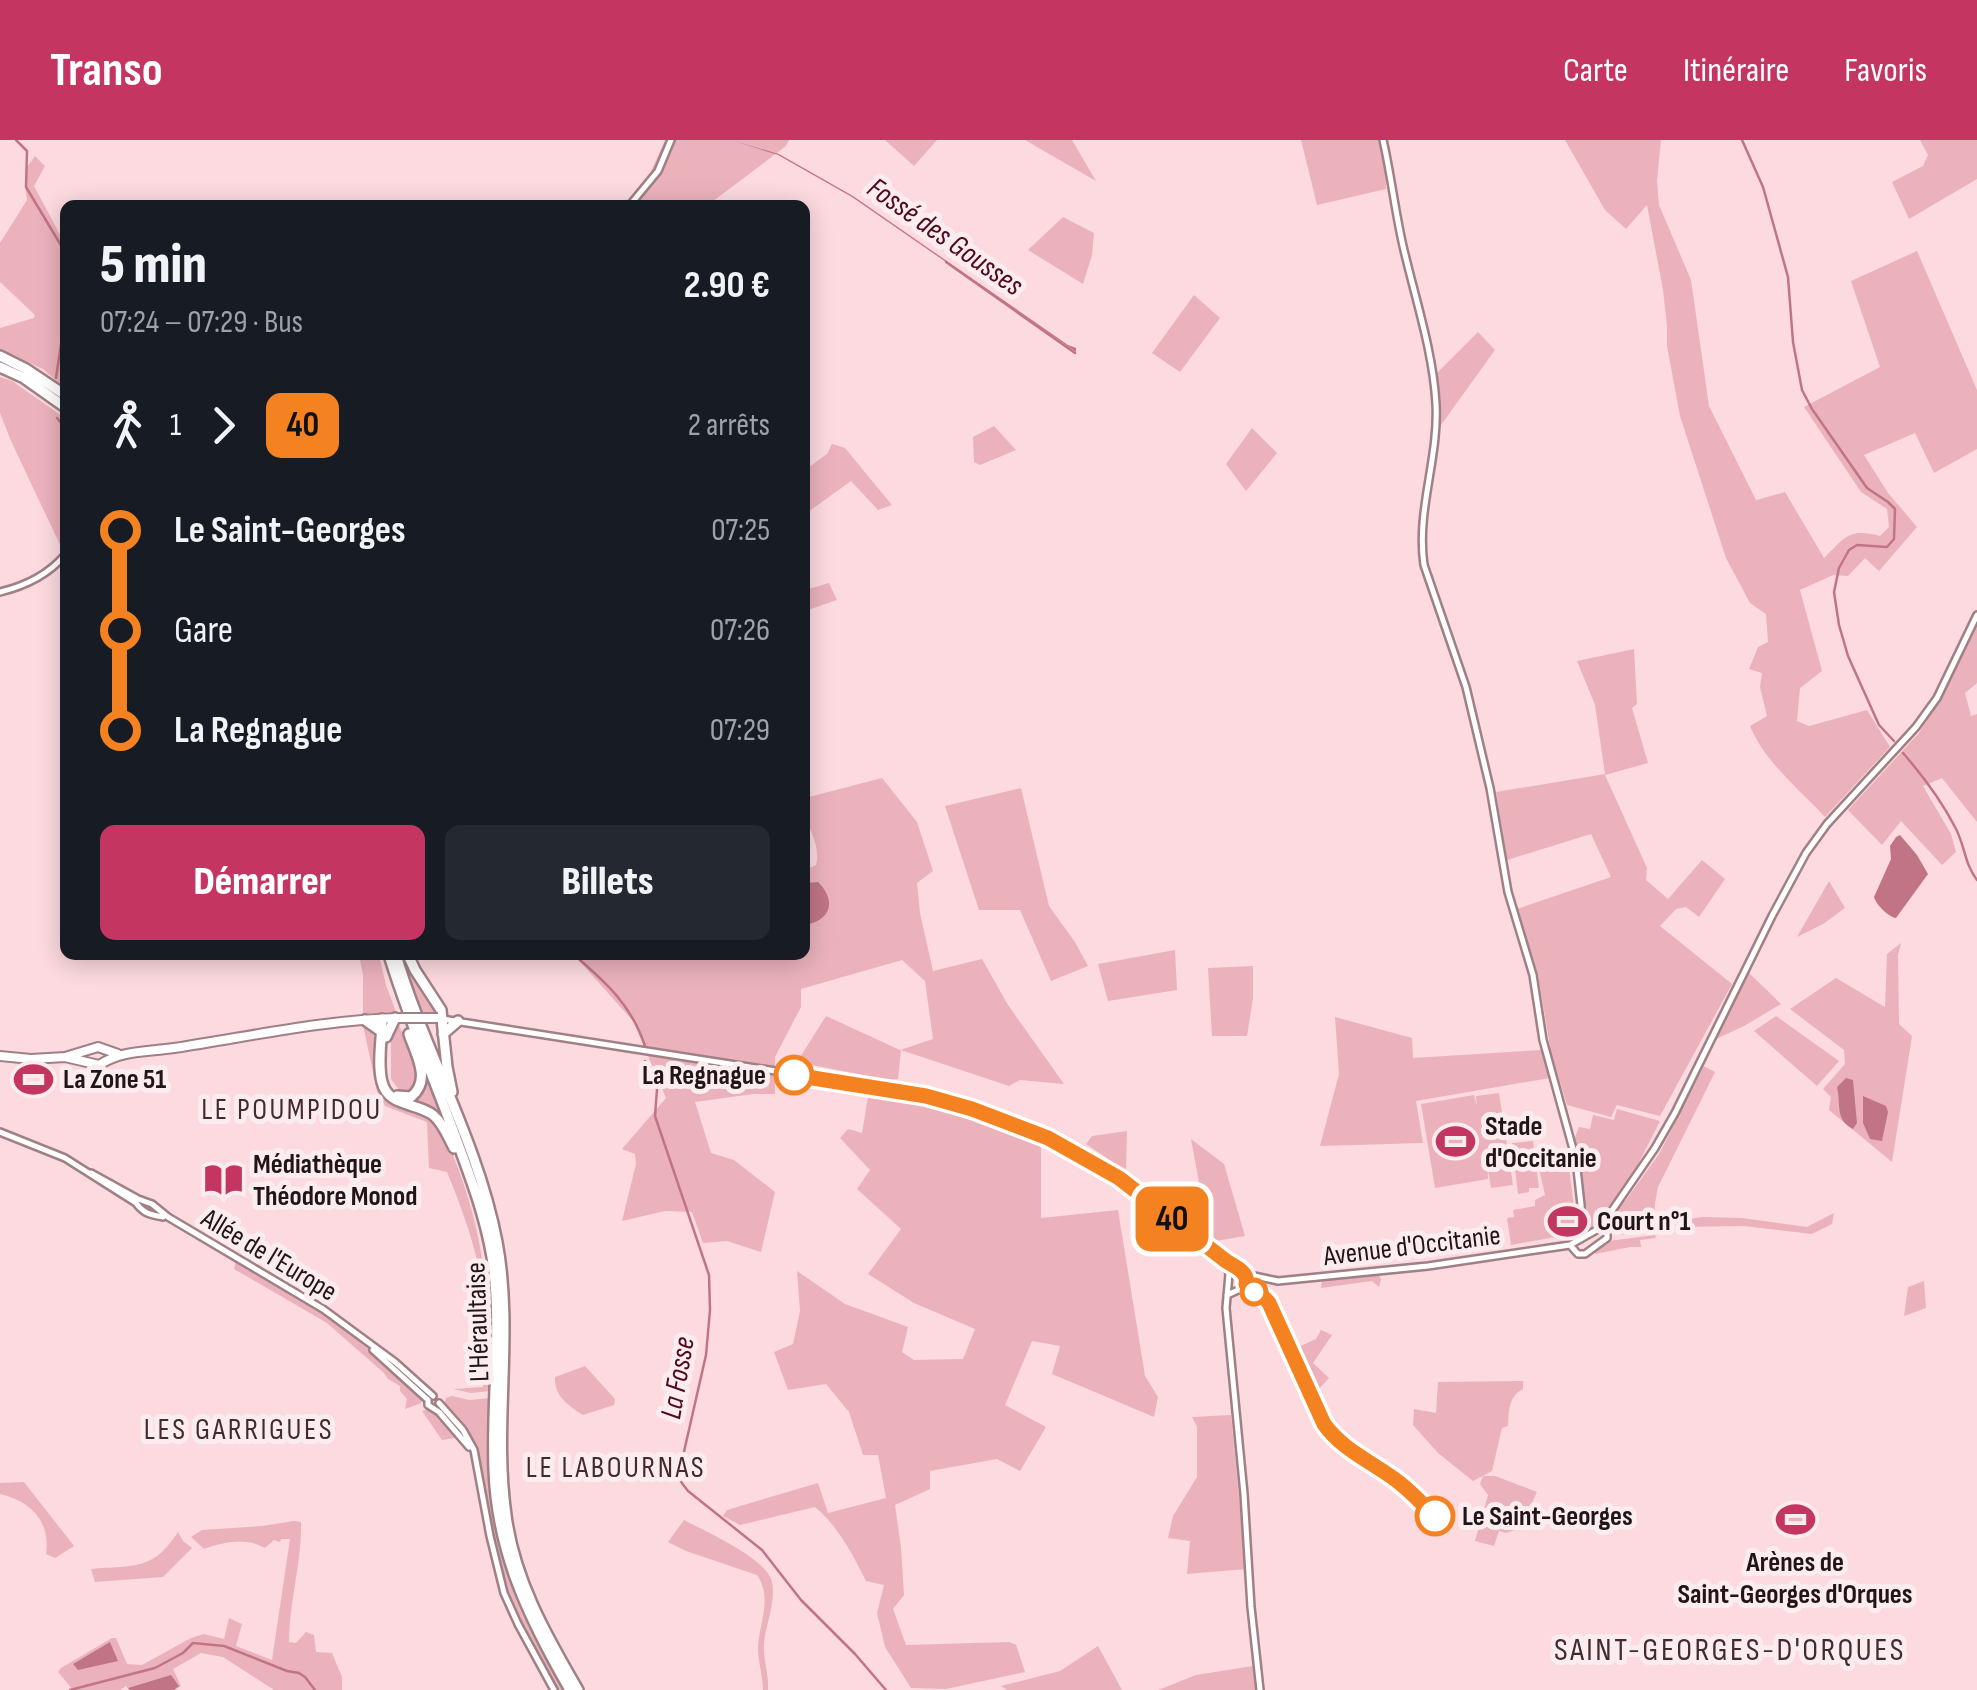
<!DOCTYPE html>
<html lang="fr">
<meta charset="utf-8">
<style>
:root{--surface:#171b24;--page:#242831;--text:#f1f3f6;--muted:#9ea1a6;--accent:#c43661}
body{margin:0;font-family:"Sofia Sans Condensed",sans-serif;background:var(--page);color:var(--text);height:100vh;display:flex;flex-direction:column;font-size:38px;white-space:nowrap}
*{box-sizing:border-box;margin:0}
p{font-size:32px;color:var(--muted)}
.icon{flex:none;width:55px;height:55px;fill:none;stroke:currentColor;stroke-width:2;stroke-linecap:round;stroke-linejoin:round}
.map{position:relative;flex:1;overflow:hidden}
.side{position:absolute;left:60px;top:60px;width:750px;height:760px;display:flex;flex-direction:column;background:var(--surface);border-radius:15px;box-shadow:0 5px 25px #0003}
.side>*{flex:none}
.badge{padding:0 20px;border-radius:15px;font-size:35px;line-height:65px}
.map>.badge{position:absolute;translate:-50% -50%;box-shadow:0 0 0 5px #fff}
.legs{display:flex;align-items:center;gap:15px;height:110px;padding:0 40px;font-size:32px}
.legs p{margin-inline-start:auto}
.summary{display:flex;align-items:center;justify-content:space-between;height:170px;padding:0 40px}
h1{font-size:55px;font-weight:800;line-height:75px}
.primary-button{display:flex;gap:20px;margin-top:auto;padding:20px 40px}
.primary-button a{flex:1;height:115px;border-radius:15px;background:var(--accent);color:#fff;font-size:40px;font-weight:800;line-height:115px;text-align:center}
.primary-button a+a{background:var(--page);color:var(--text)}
ul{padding:0 40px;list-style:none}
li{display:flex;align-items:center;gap:35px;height:100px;font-size:38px}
li i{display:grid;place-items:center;width:15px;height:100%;margin:0 12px;background:currentColor}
li i::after{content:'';width:25px;height:25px;margin:-12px;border:8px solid;border-radius:50%;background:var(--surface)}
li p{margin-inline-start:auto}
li:first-child i{background:linear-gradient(#0000 50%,currentColor 0)}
li:last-child i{background:linear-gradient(currentColor 50%,#0000 0)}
header{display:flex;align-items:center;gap:60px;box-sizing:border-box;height:140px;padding:0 50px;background:var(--accent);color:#fff}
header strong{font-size:48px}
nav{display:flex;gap:55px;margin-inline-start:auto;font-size:35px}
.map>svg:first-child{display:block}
</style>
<header>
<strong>Transo</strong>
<nav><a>Carte</a><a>Itinéraire</a><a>Favoris</a></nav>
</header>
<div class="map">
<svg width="1977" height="1550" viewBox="0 0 1977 1550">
<rect width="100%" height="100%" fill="#fcdadf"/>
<path fill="#ebb2bc" d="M665,0H789L786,6L708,65H636Z
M885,0H937L914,26Z
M1025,0H1072L1096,41Z
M1301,0H1378L1385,23L1386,49L1317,65Z
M1565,0H1661L1657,41L1659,65L1691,140L1709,266L1756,360L1785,352L1824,418C1846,397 1848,388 1880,396L1889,387L1887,369L1861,352L1804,267L1880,227L1851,141L1917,111L1977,250V309L1934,333L1915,293L1864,315L1888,353L1917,387L1879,431L1865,418L1848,436L1833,435L1800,450L1822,531L1800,548L1797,581L1809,586L1867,570L1890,607L1825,677C1799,649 1764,621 1750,586L1767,576L1760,547L1762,533L1749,529L1758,507L1768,502L1766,474L1750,463L1726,418L1680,276L1667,206V186L1663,150L1647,65L1626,89L1605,70Z
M1920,0H1977V39L1909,79L1892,42L1923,26L1928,15Z
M35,16L45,26L34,46L65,104V248L43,229L0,210V188L34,178L35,175L0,142V103L27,60L25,46L27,27Z
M1063,77L1094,93L1092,115L1083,144L1028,110Z
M1194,155L1220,178L1180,232L1152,213Z
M1478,192L1495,210L1441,285L1437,233Z
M0,237L12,241L65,278V407L63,411L11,301L0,273Z
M994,286L1016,310L980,325L974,322L973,297Z
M1252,288L1277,313L1246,351L1226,324Z
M832,304L845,308L892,365L878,370L851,341L808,372L805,368V330L827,314Z
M829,443L837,460L805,471V450Z
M1977,486V543L1965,553L1971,576L1977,574V682L1942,638L1923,646L1951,694L1956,712L1942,725L1901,681L1882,705L1848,670L1919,593L1946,549Z
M1634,509L1637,564L1632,568L1648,623L1605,635L1647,728L1646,740L1668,759L1702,720L1725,739L1699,777L1686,767L1676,769L1660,786L1732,844L1660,976L1617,965L1611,977L1567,965L1551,913L1538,834L1517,769L1611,737L1591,694L1507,720L1496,652L1605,634L1595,565L1577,521Z
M882,638L917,682L933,731L917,743L920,773L933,831L982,819L1008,865L1064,944L1020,940L1009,946L901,910L898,939L888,940L797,922L826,876L900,910L933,899L925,841L902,820L801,849V867L775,917V954H753L695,962L711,1013L734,1020L775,1052L761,1112L727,1101L703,1103L692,1072L665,1071L622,1081L636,1024L635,1014L622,1009L666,958L633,881L574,815H805V730L816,725C823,700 798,682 809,657Z
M1021,648L1049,766L1075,802L1088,826L1051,841L1020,770H979L945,666Z
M1829,741L1845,768L1823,784L1797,797Z
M1901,803L1898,815L1899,884L1912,896L1892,1022L1829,970L1831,957L1823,949L1845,924L1844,910L1790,869L1836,838L1885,867L1887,814Z
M1175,810L1177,850L1108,861L1098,824Z
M359,815H379L386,845L396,872L363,874V835Z
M401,815H406L436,873L420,872Z
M1253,826V858L1247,896H1212L1208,828Z
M1749,833L1781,864L1744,886L1716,899Z
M1776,876L1839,921L1817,946L1754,891Z
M1335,877L1412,898L1413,918L1542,910L1550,938L1416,961L1423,1003L1320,1006L1339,934Z
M363,885L373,889L379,896L380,945C397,957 424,971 437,986C448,998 452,1013 458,1028C486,1103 491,1171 490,1251L471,1253L453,1249L483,1247V1192L480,1191C495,1153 462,1068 447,1032L429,1028L427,982L385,966L377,951Z
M399,885L419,932V938L409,952L399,950L391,939V893L394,887Z
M1704,926L1715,932L1658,1047L1655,1063L1654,1090L1627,1095L1613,1093L1609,1086L1615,1069L1626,1060L1659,1014Z
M425,931L445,981L432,971L402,959L410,958Z
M869,951L926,961L955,968L1041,999V1078L1118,1070L1145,1236L1158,1257L1154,1277L1052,1234L1060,1206L1032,1201L1005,1265L1046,1287L1020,1331L997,1319L930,1331V1349L895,1365L901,1407L904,1455L893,1469L906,1505L1009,1502L1016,1505L1025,1532L946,1549L911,1548L885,1507L877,1473L884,1445L866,1441C853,1415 838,1386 815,1367L740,1385L723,1376L727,1370L818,1343L828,1373L886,1358L878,1315H863L849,1272L826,1244L788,1250L774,1212L793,1204L800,1171L797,1131L845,1164L908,1187L902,1212L914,1220L963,1219L975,1189L914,1163L868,1134L901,1089L857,1049L870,1030L840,998L848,989L862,993Z
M1499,953L1513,1045L1491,1048L1487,1023L1488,1039L1435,1048L1421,964L1474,955L1477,966L1476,956Z
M1617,969L1660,981L1631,1038L1591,1089L1587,1088L1579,1024L1574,1000L1579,987L1590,989L1593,975L1614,980Z
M1127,991L1126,1031L1086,1004L1092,996Z
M1191,999L1224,1024L1245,1096L1216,1101L1208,1091Z
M1533,1001L1539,1048H1529V1052L1518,1054L1512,1003Z
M1567,1010L1577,1093L1511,1105L1507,1078L1514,1077L1513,1070L1535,1066V1060L1545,1055L1536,1015Z
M1834,1073L1832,1084L1812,1094L1744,1086L1676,1087L1675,1081L1703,1077L1742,1078L1807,1087Z
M1655,1095L1656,1098L1640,1100L1641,1107H1630L1595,1114L1596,1108L1609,1101Z
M236,1121L334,1180L393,1228L422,1256L421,1263L405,1269L407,1259L400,1251V1246L388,1239L384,1233L327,1183L234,1129Z
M1378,1134L1381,1139L1379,1147L1372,1141L1321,1148L1322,1139Z
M1924,1141L1926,1168L1904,1176L1908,1147Z
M1321,1190L1332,1195L1313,1223L1329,1238L1314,1254L1294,1209L1316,1199Z
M585,1226L615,1259L614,1265L583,1275C568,1265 554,1256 555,1237Z
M1523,1241V1249C1508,1257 1509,1271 1508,1286L1502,1288L1492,1331L1473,1341L1438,1313L1413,1285L1414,1269L1436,1273L1438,1242Z
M452,1256L469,1260L490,1258C489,1333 490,1397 519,1467C531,1495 548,1523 563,1550H558L530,1498L528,1499L506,1452L492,1393L478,1314C472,1294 458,1280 444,1265L446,1258Z
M425,1270L437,1272L455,1292L454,1298L442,1300L422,1271Z
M1231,1275L1246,1429L1187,1434L1190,1401L1168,1398L1173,1376L1197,1337V1287L1192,1277Z
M1483,1336H1495L1537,1352L1520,1388L1506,1393L1499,1391L1494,1406L1475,1401L1488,1355L1480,1344Z
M24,1342L74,1406L55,1418L46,1414C51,1381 30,1361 0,1354V1343Z
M1793,1369L1799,1370L1809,1386L1805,1394H1795L1784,1383L1786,1372Z
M684,1380C704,1391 767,1418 772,1442C776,1462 766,1483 764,1503C763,1519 769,1534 768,1550H763C763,1536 758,1522 758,1508C759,1483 773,1458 757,1435L686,1411L668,1402Z
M294,1381L301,1382C302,1423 289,1462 289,1502L296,1503L306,1492L314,1495L316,1512L332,1513L342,1537V1550H274L223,1517L201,1513L173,1529L181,1546L175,1550H129L126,1546L120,1550H73L58,1532L61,1528L112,1498H116L127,1524L142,1525L191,1498L204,1494L224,1499L229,1478L242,1484L236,1506L272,1520L290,1399H281L280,1402L274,1400L265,1408C246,1397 224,1402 204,1409L191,1397L202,1390L262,1386Z
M178,1392L183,1401L192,1408L163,1437L95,1442L91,1429C134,1425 153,1431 178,1392Z
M1098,1506L1122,1550H1007L1001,1546L1060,1531Z
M1253,1526L1257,1550H1158L1196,1535Z"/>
<path fill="#c17584" d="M731,0L779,14L853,56L1068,205L1076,208V212L852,57L778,15Z
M1900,695L1917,715L1928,734L1896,778C1889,777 1877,766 1874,757L1891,719L1890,706L1896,697Z
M818,742C837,761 831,780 805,785V743Z
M1846,938L1853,940L1857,983L1853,989C1835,980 1841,965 1837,947Z
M1863,956L1886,966L1888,972L1882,1001L1870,999L1863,983Z
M110,1502L118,1521L78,1530L73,1524Z
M171,1535L179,1546L174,1550H130L128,1548Z"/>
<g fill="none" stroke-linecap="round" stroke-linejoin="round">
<path stroke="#c17584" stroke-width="2.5" d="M16,0L27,11L26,47L65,112
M1742,0L1763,47L1788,137L1793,202L1802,250L1812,269L1867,348L1888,362L1895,369L1894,399L1887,407L1857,405L1849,410L1839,428L1834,452L1839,485L1848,516L1879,585L1894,601
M946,122L1075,213
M56,238L64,184L65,152
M57,278L65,288
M1903,613C1923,636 1941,660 1955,687C1965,705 1964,723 1977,740
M574,815C606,842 632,866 645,906
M645,921L658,936L655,976L709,1135L710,1170L706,1215L678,1338L688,1351L762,1410L801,1460L855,1514L886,1550
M70,1550L155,1528L183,1513L193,1503L224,1506L287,1531L299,1533L305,1537L315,1550"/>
<defs>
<path id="tertiary" d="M1383,0C1391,35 1395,71 1403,106C1415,158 1433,211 1436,264C1439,318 1416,371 1424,425L1466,547L1490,648L1508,752L1533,835L1543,900L1576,1020L1581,1065V1099
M630,65L658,31L671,0
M0,452C25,446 48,435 65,415
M442,879L891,949L973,969L1048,998L1083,1016L1119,1038L1245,1134L1278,1141L1428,1126L1570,1105L1600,1088L1655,1008L1675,973L1772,776L1806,713L1827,684L1916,587L1937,558L1977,475
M0,992L65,1018L136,1063C144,1074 151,1075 163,1077
M91,1033L138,1059L152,1064L168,1077L323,1169L395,1222L433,1256
M1570,1105L1578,1114H1585L1607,1098V1090
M1226,1121L1229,1134L1226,1168L1244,1354L1251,1467L1260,1550
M1227,1155C1237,1150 1250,1148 1246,1135
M373,1210L428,1260
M428,1261V1265L439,1272L469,1307
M439,1263L463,1290L474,1310L490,1396L504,1453L518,1484L554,1550"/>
<path id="primary" d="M0,916L31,919L65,917L98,907L118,914
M65,917L99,925C122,910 147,912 174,908C248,897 322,880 398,878"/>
<path id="trunk" d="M0,216L26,229L65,255
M0,227L24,238L65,267
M389,815C408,878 434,939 457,1001C471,1039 485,1076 492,1117C503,1187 491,1259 494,1330C497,1413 529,1479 570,1550
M396,815C425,912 478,1002 497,1102C514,1192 493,1285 506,1375C514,1439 546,1495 578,1550
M408,815L415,830L441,870L447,927L452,952
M382,879C382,899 377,923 382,942C388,967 416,962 433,975C443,983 448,997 454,1008
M365,880L382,892
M443,894L458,881
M386,897L395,878
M397,956L411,957C432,940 416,915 409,894"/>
</defs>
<use href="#tertiary" stroke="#9f8085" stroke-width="10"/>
<use href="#primary" stroke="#9f8085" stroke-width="12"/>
<use href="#trunk" stroke="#9f8085" stroke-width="14"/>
<use href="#tertiary" stroke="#fff" stroke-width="5"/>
<use href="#primary" stroke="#fff" stroke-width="8"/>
<use href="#trunk" stroke="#fff" stroke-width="9"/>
<defs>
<path id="primary-bridge" d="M398,878H438"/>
</defs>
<use href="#primary-bridge" stroke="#9f8085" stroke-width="12" stroke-linecap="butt"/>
<use href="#primary-bridge" stroke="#fff" stroke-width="8"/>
</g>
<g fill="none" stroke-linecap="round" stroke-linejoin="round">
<defs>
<path id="line-1" d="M794,935L926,956L972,969L1048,998L1119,1038L1226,1121C1235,1127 1249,1132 1246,1144C1253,1152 1263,1154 1269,1163L1324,1284C1342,1309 1368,1320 1393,1338C1408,1348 1421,1363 1435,1376"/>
</defs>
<use href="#line-1" stroke="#fff" stroke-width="22"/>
<use href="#line-1" stroke="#f58220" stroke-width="15"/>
</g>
<defs>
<symbol id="stadium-bare" viewBox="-9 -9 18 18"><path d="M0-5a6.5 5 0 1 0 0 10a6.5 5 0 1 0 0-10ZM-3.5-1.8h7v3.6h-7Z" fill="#c43661" stroke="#fbedef" stroke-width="2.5" paint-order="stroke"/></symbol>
<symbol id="library-bare" viewBox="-9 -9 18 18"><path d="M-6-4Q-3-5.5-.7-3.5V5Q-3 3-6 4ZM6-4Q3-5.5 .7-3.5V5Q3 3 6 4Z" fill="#c43661" stroke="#fbedef" stroke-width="2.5" paint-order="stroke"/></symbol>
</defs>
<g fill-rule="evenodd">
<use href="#stadium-bare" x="6" y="912" width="55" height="55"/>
<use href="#stadium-bare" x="1428" y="974" width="55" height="55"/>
<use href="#library-bare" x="196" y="1012" width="55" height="55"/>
<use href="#stadium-bare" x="1540" y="1054" width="55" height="55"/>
<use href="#stadium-bare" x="1768" y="1352" width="55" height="55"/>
</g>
<g fill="#fff" stroke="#f58220" stroke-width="5">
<circle cx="794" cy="935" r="18"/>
<circle cx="1254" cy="1152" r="12"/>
<circle cx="1435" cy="1376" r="18"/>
</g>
<g text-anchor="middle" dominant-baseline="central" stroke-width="10" stroke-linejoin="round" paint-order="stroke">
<g font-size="28" font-weight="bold" fill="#211517" stroke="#fbedef" text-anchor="end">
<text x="766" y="935">La Regnague</text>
<text x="1462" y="1376" text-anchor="start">Le Saint-Georges</text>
</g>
<g font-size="28" font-weight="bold" fill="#211517" stroke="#fbedef" text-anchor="start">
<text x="63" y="939">La Zone 51</text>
<text x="1485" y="986">Stade<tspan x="1485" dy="32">d'Occitanie</tspan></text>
<text x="253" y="1024">Médiathèque<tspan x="253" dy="32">Théodore Monod</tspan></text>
<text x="1597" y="1081">Court n°1</text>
<text x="1795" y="1422" text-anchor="middle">Arènes de<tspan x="1795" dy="32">Saint-Georges d'Orques</tspan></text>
</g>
<g font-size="28" fill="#211517" stroke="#fbedef">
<text transform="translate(1412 1106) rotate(-7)">Avenue d'Occitanie</text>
<text transform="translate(269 1115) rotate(31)">Allée de l'Europe</text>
<text transform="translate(478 1182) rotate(-92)">L'Héraultaise</text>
</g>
<g font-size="30" font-style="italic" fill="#4f0921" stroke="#fbedef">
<text transform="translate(945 97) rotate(35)">Fossé des Gousses</text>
<text transform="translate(678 1238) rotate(-80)">La Fosse</text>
</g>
<g font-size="30" letter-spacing="2.5" fill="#432a2e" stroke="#fbedef">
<text x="292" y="970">LE POUMPIDOU</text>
<text x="239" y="1290">LES GARRIGUES</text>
<text x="616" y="1328">LE LABOURNAS</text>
</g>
<g font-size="32" letter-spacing="2.5" fill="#432a2e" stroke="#fbedef">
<text x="1730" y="1510">SAINT-GEORGES-D'ORQUES</text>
</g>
</g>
</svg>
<b class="badge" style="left:1172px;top:1079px;background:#f58220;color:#111">40</b>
<section class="side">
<div class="summary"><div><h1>5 min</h1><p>07:24 – 07:29 · Bus</p></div><b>2.90 €</b></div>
<div class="legs"><svg class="icon" aria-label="walk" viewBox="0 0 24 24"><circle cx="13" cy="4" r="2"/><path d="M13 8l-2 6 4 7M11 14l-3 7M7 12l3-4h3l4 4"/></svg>1<svg class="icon" aria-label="forward" viewBox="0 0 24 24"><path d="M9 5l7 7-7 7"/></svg><b class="badge" style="background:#f58220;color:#111">40</b><p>2 arrêts</p></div>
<ul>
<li><i style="color:#f58220"></i><b>Le Saint-Georges</b><p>07:25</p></li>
<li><i style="color:#f58220"></i><span>Gare</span><p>07:26</p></li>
<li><i style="color:#f58220"></i><b>La Regnague</b><p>07:29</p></li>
</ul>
<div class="primary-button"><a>Démarrer</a><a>Billets</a></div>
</section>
</div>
